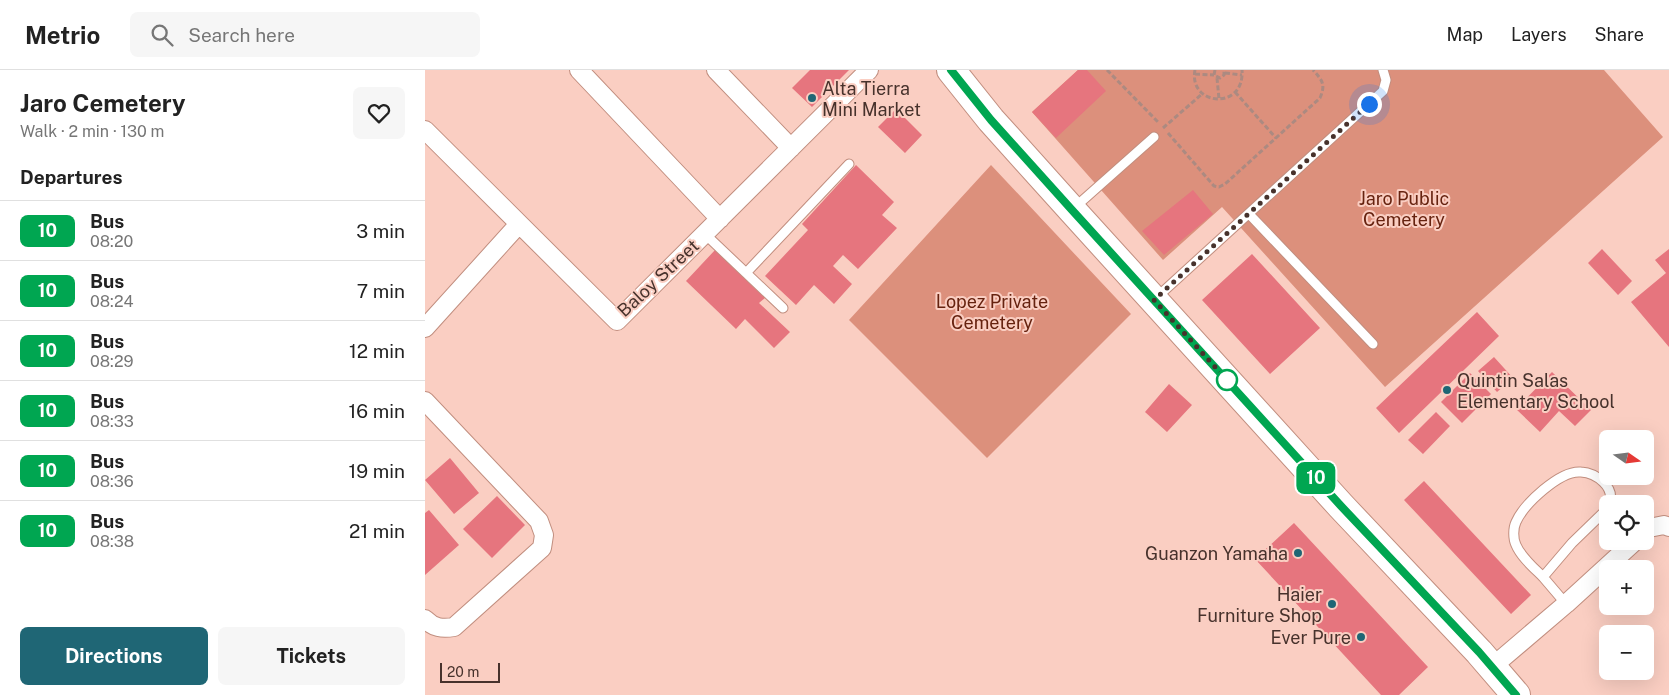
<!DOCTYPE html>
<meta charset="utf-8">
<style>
:root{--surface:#fff;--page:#f6f6f6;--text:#222;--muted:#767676;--line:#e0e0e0;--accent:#1f6675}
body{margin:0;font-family:"Public Sans",sans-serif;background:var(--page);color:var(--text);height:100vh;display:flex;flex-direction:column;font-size:19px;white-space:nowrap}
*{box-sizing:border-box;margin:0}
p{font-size:16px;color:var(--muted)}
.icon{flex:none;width:28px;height:28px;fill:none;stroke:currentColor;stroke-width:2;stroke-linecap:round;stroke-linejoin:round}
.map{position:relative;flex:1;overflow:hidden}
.side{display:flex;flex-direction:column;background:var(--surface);width:425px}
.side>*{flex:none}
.badge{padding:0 10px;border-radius:8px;font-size:18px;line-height:32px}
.needle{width:32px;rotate:104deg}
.controls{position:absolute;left:1174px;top:360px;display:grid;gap:10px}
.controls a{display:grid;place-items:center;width:55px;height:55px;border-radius:8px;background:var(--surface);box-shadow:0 5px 20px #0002;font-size:25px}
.scale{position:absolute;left:15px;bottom:12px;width:60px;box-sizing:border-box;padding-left:5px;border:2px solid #47322c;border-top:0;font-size:14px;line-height:18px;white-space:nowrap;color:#47322c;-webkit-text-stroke:4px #facec2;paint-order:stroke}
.you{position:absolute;width:25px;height:25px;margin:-12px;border:4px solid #fff;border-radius:50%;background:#1a73e8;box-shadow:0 0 0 8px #1a73e833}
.map>.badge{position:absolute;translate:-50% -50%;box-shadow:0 0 0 2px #fff}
h2{padding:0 20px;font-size:19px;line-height:45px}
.round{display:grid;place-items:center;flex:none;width:52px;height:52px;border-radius:8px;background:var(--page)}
.head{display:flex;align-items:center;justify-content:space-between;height:85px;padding:0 20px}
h1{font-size:24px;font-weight:700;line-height:38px}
.cta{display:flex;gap:10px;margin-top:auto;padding:10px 20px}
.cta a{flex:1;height:58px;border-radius:8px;background:var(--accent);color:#fff;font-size:20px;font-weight:700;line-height:58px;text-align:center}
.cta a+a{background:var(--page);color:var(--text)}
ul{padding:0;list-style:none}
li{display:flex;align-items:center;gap:15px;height:60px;padding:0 20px;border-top:1px solid var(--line)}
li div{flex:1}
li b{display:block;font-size:19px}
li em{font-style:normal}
li .badge{min-width:55px;font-weight:700;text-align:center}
header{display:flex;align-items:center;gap:30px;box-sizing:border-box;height:70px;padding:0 25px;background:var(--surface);border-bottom:1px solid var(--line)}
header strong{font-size:24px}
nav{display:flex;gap:28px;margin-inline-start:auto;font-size:18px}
.search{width:350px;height:45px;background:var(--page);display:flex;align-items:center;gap:12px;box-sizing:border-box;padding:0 18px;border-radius:8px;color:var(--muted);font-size:19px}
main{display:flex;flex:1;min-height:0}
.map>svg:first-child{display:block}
</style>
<header>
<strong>Metrio</strong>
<div class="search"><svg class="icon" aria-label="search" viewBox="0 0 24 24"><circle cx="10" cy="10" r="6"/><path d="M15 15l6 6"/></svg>Search here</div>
<nav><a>Map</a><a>Layers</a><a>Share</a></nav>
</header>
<main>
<section class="side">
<div class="head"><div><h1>Jaro Cemetery</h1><p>Walk · 2 min · 130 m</p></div><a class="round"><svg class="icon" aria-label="heart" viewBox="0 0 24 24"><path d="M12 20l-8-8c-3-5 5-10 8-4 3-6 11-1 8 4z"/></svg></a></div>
<h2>Departures</h2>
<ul>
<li><span class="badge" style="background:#00a651;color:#fff">10</span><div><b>Bus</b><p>08:20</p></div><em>3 min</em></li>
<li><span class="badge" style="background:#00a651;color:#fff">10</span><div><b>Bus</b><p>08:24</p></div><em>7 min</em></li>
<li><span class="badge" style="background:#00a651;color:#fff">10</span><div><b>Bus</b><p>08:29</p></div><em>12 min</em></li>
<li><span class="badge" style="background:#00a651;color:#fff">10</span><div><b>Bus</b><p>08:33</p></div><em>16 min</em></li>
<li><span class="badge" style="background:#00a651;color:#fff">10</span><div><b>Bus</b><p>08:36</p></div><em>19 min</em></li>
<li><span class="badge" style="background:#00a651;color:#fff">10</span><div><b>Bus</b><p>08:38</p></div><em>21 min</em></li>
</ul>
<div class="cta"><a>Directions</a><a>Tickets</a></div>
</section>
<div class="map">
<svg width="1244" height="625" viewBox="0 0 1244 625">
<rect width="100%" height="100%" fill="#facec2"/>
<path fill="#dc907c" d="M653,0H1179L1238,67L960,317L797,137L738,190L607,42Z
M566,95L706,244L562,388L424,250Z"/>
<path fill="#e6757e" d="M385,0H424L387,37L367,18Z
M653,0H662L681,21L631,68L607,42Z
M471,39L497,65L480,83L453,57Z
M431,95L469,132L457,145L472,158L433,199L418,185L408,196L427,214L409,234L389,215L371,235L340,206L383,160L377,154Z
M768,120L788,144L739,185L717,161Z
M1177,179L1207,211L1193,225L1163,193Z
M1244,179V277L1206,232L1241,203L1230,190Z
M290,180L340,228L334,233L365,262L349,278L320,249L311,259L261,211Z
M827,184L895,258L845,304L777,230Z
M1052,242L1074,266L974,363L951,338Z
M1069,287L1088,308L1072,322L1053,301Z
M1127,302L1166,340L1150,356L1134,341L1115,362L1091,339Z
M1045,303L1066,324L1037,353L1016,332Z
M744,314L767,335L742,362L720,342Z
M1011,342L1025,356L998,384L983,370Z
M25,388L54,423L29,444L0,410Z
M999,411L1106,525L1086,544L979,430Z
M72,426L100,455L67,488L38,459Z
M4,440L34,475L0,505V443Z
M869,453L1003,597L974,625H956L830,489Z"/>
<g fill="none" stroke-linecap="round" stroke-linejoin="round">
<defs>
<path id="service" d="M649,138L729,67
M824,144L948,274
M280,164L358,238
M321,203L424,94
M731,228L958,21L961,10L958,0
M1118,507C1109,498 1096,487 1091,475C1088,469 1088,458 1091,452C1099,434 1135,400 1156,402C1171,403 1191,417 1184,434
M1141,534L1118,507L1147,473L1180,441L1182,436"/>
<path id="minor" d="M154,0L295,149
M291,0L366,78
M0,60L192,251L444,0
M0,258L94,154
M0,331L114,451L119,465L117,478L29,557C17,559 9,558 0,549
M1220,462L1224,458L1239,455L1244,457
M1067,597L1141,534L1210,471"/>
<path id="primary" d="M526,0L566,50L647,140L916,436L1054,582L1091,625"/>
</defs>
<use href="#service" stroke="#c18e7f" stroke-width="11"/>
<use href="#minor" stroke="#c18e7f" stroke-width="20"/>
<use href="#primary" stroke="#c18e7f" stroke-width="30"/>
<path stroke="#ac8a81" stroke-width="3" stroke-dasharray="5 2.5" stroke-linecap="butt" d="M682,0L734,53
M770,0C763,36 820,41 817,0
M790,0L789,5L795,8L799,5V0
M800,3L817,5
M770,4L789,5
M792,8L794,29
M810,22L851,68
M738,58L777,24
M743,63L789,116L794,117L800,114L895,28C901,14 897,10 888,0"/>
<use href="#service" stroke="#fff" stroke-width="9"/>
<use href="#minor" stroke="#fff" stroke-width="18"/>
<use href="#primary" stroke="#fff" stroke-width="28"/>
</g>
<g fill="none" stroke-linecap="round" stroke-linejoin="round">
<defs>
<path id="line" d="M526,0L566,50L647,140L916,436L1054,582L1091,625"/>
</defs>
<use href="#line" stroke="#fff" stroke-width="11"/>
<use href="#line" stroke="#00a651" stroke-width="8"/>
<path stroke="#47322c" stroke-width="5" stroke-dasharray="0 9" d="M802,310L729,230L944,34"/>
</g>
<g fill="#1f6675" stroke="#facec2" stroke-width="2">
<circle cx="387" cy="28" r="5"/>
<circle cx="1022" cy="320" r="5"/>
<circle cx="873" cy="483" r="5"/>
<circle cx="907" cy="534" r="5"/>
<circle cx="936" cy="567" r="5"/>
</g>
<circle fill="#fff" stroke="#00a651" stroke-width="2.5" cx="802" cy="310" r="10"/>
<g text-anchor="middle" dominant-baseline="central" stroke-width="4" stroke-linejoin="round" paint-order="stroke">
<g font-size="18" fill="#47322c" stroke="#facec2" text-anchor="end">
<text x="397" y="18" text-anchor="start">Alta Tierra<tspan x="397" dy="21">Mini Market</tspan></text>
<text x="1032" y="310" text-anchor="start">Quintin Salas<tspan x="1032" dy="21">Elementary School</tspan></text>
<text x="863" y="483">Guanzon Yamaha</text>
<text x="897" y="524">Haier<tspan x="897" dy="21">Furniture Shop</tspan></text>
<text x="926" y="567">Ever Pure</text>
</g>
<g font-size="18" fill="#66220f" stroke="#facec2">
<text x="979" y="128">Jaro Public<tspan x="979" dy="21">Cemetery</tspan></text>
<text x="567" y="231">Lopez Private<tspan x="567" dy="21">Cemetery</tspan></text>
</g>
<g font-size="18" fill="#47322c" stroke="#facec2">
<text transform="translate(233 208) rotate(-43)">Baloy Street</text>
</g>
</g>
</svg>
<div class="controls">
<a><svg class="needle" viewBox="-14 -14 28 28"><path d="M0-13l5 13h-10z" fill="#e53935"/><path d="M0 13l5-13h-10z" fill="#767676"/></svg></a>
<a><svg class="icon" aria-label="locate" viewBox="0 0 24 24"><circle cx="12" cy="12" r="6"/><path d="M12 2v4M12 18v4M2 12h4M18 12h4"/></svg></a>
<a>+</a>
<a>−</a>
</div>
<div class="scale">20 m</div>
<div class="you" style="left:944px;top:34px"></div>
<b class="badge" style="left:891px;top:408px;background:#00a651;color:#fff">10</b>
</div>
</main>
